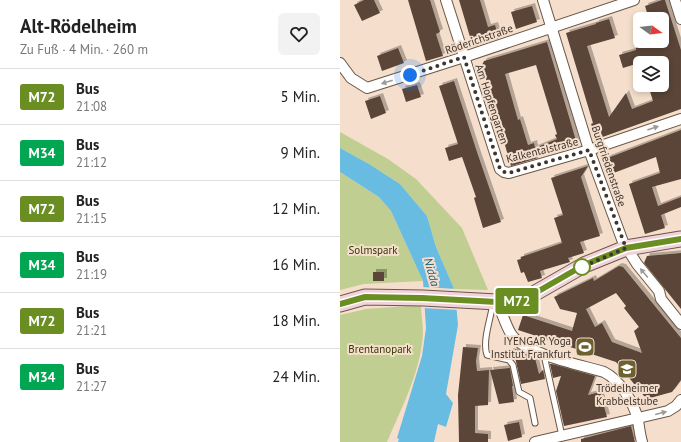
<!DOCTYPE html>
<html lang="de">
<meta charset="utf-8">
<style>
:root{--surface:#fff;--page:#f2f2f2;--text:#222;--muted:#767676;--line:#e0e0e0}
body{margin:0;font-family:"PT Sans",sans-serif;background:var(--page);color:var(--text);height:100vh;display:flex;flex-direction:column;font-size:15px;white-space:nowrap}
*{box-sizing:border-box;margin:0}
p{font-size:13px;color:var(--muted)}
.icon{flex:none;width:22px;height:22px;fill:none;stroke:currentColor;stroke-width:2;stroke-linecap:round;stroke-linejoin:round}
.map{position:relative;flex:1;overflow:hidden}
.drawer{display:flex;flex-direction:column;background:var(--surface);width:340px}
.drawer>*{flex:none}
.badge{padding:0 8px;border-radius:3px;font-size:14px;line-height:26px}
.needle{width:26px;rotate:104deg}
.controls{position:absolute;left:293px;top:12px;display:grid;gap:8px}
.controls a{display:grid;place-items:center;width:36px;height:36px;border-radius:6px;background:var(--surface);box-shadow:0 2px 6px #0003;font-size:20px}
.you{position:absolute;width:20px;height:20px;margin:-10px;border:3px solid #fff;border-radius:50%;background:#1a73e8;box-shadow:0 0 0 6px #1a73e833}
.map>.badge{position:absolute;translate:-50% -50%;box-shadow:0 0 0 2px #fff}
.round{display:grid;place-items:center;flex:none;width:42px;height:42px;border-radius:6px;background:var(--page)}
.headline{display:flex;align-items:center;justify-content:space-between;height:68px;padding:0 20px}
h1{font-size:19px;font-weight:700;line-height:30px}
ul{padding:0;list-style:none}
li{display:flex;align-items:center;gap:12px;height:56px;padding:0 20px;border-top:1px solid var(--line)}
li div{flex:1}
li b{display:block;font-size:15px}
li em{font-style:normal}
li .badge{min-width:44px;font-weight:700;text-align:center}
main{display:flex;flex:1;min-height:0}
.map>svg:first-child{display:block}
</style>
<main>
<section class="drawer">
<div class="headline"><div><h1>Alt-Rödelheim</h1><p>Zu Fuß · 4 Min. · 260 m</p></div><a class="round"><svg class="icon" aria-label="heart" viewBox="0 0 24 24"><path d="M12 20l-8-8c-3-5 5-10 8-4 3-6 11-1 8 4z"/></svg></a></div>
<ul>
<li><span class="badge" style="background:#6b8e23;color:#fff">M72</span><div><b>Bus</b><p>21:08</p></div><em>5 Min.</em></li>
<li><span class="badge" style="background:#00a651;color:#fff">M34</span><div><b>Bus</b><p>21:12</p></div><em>9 Min.</em></li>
<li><span class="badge" style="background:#6b8e23;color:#fff">M72</span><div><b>Bus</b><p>21:15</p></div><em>12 Min.</em></li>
<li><span class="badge" style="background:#00a651;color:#fff">M34</span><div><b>Bus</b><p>21:19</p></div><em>16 Min.</em></li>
<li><span class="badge" style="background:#6b8e23;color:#fff">M72</span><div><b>Bus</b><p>21:21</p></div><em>18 Min.</em></li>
<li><span class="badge" style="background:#00a651;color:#fff">M34</span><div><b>Bus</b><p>21:27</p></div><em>24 Min.</em></li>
</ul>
</section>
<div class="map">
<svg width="341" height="442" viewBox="0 0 341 442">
<defs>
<filter id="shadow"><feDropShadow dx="3" dy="-3" stdDeviation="0" flood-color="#0004"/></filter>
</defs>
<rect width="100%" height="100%" fill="#f5dfcc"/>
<path fill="#c1ce91" d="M0,132L48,159L76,179L122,228L148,290L114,289L96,247L87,216L60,184L29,164L0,148Z
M0,172L39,197L51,211L83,281L24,284L0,290Z
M81,305C81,314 83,324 83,333C81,371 62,407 47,442H0V315L26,309Z"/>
<path fill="#68bce2" d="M0,148L29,164L60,184L87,216L96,247L115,291L118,325L106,394L113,403L106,427L98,424L94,442H58L59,439L57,438L82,356L86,328L83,281L51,211L39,197L0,172Z"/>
<path fill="#f5dfcc" d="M82,287L117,289L119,310L83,308Z"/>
<path fill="#5a4439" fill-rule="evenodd" filter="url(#shadow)" d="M24,0H34L40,13L22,21L14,5Z
M68,0H90L100,32L96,34L103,56L86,61Z
M119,0H140L148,27L155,25L159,38L133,47Z
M322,0H325L341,50V109L257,139L251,124L253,123L226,33L256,24V23L269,19L275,38L247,46L269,117L286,93L292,109L313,101L308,85H322V63H299L283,68L279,55L296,50V48L299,47L297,41H322V19H309L305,6Z
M192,6L197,22L176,29L171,12Z
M207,42L237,144L217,150V148L197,155L198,158L171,166L142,65L144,61ZM196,65L217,134L215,135L217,139L195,148L194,143L188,145L180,119L178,120L165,74Z
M58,48L64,63L42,71L37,56Z
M114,81L137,152L161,222L143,228L134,198L136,197L122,157L109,161L105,148L118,144L99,86Z
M77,85L81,97L66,102L62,89Z
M40,96L46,113L31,119L25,101Z
M341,130V179L312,187L318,206L341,197V207L321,215L325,228L305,234L289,184L320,173L316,157L271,174L265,159Z
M248,166L241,177L260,236L240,242L244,253L228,258L230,262L200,271L202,278L188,282L184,272L181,273L177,260L181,259V257L222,243L214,218L223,215L211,178Z
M341,253V309L304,263L307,256Z
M279,266L283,267L341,338V380L332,392L310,398L304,396L276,362L178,330L183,315L232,331L237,313L220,309L214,297L253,278L254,281ZM276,293L286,306L284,308L299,327L294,331L302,353L272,342L262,323L255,327L246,309Z
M33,272H44V281H33Z
M123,347L138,348L136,361L137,371L149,370L148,405L135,406V433L148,434V442H119L118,395Z
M173,348L195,358L199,374L203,370L205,379L181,384Z
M212,364L255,376L248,395L260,392L267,417L224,426L216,391L221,376L213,378L210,364Z
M170,368L173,386H172L174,402L159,404L150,370Z
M179,422L182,437L168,441L164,425Z
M291,426L295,442H241V439Z"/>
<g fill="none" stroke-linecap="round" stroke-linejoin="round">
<defs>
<path id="service" d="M153,303C151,318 142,341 147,355L169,360L173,365L179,392L190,398L195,423
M204,355L222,436"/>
<path id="minor" d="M106,0L160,169L164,172L169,173L249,150L341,119
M203,0L249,150L283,242L297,264L319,291L321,299L341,324
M335,0L341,19
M0,63L11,78L27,88L124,57L294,0
M157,302C162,312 165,324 171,334C184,354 241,365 264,372C280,380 294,403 298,420C299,427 300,435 302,442
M195,442L328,411L336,406L341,400"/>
<path id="secondary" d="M0,304L25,297L83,298L157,302H170L183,300L244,265L286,248L341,239"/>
</defs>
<use href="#service" stroke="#695747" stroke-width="7"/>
<use href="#minor" stroke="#695747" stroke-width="12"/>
<use href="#secondary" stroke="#695747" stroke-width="17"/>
<use href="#service" stroke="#fff" stroke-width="5"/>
<use href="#minor" stroke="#fff" stroke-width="10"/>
<use href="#secondary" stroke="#f2d3dc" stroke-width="15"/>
</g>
<defs><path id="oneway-solid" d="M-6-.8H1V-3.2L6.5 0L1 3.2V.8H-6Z"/></defs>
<g fill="#9e9a96">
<use href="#oneway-solid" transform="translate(47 82) rotate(163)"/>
<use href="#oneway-solid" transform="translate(313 128) rotate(-19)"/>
<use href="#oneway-solid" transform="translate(304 273) rotate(-130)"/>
<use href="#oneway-solid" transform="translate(321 413) rotate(-14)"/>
</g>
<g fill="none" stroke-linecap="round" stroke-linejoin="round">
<defs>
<path id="line" d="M0,304L25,297L82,298L157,302H170L183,300L244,265L286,248L341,239"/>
</defs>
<use href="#line" stroke="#fff" stroke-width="9"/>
<use href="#line" stroke="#6b8e23" stroke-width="6"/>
<path stroke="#3e352e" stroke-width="4" stroke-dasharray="0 7.2" d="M70,75L124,57L160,169L164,172L169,173L249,150L286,248L242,267"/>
</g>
<defs>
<symbol id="stadium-square" viewBox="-11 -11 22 22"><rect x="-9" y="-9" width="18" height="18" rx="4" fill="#6d622f" stroke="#f5dfcc"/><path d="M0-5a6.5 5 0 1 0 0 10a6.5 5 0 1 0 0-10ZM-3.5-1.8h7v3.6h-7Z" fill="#fff"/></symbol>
<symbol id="school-square" viewBox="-11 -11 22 22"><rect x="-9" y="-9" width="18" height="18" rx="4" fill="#6d622f" stroke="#f5dfcc"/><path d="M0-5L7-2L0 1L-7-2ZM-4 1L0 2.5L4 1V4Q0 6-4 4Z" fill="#fff"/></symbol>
</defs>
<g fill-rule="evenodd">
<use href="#stadium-square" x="234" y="336" width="22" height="22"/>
<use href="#school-square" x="276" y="358" width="22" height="22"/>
</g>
<circle fill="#fff" stroke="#6b8e23" stroke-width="2" cx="242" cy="267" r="8"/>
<g text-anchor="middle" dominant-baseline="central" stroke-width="4" stroke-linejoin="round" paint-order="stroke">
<g font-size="11" fill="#3e352e" stroke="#f5dfcc">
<text transform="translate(139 39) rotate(-19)">Röderichstraße</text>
<text transform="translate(152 104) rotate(72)">Am Hopfengarten</text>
<text transform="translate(202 150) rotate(-14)">Kalkentalstraße</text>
<text transform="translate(269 166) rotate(71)">Burgfriedenstraße</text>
</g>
<g font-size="11" fill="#323a00" stroke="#f5dfcc">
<text x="33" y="250">Solmspark</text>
<text x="40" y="349">Brentanopark</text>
</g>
<g font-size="11" fill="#3e352e" stroke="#f5dfcc" text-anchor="end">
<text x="231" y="341">IYENGAR Yoga<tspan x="231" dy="13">Institut Frankfurt</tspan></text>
<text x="287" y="388" text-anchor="middle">Trödelheimer<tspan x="287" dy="13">Krabbelstube</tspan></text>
</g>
<g font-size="12" font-style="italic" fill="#195c76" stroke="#f5dfcc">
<text transform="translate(92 272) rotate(74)">Nidda</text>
</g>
</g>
</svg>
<div class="controls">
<a><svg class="needle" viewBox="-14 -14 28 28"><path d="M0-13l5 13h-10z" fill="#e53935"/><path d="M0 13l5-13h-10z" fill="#767676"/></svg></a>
<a><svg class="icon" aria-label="layers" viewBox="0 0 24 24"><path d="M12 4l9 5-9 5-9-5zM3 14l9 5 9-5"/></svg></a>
</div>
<div class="you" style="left:70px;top:75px"></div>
<b class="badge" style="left:177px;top:301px;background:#6b8e23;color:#fff">M72</b>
</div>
</main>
